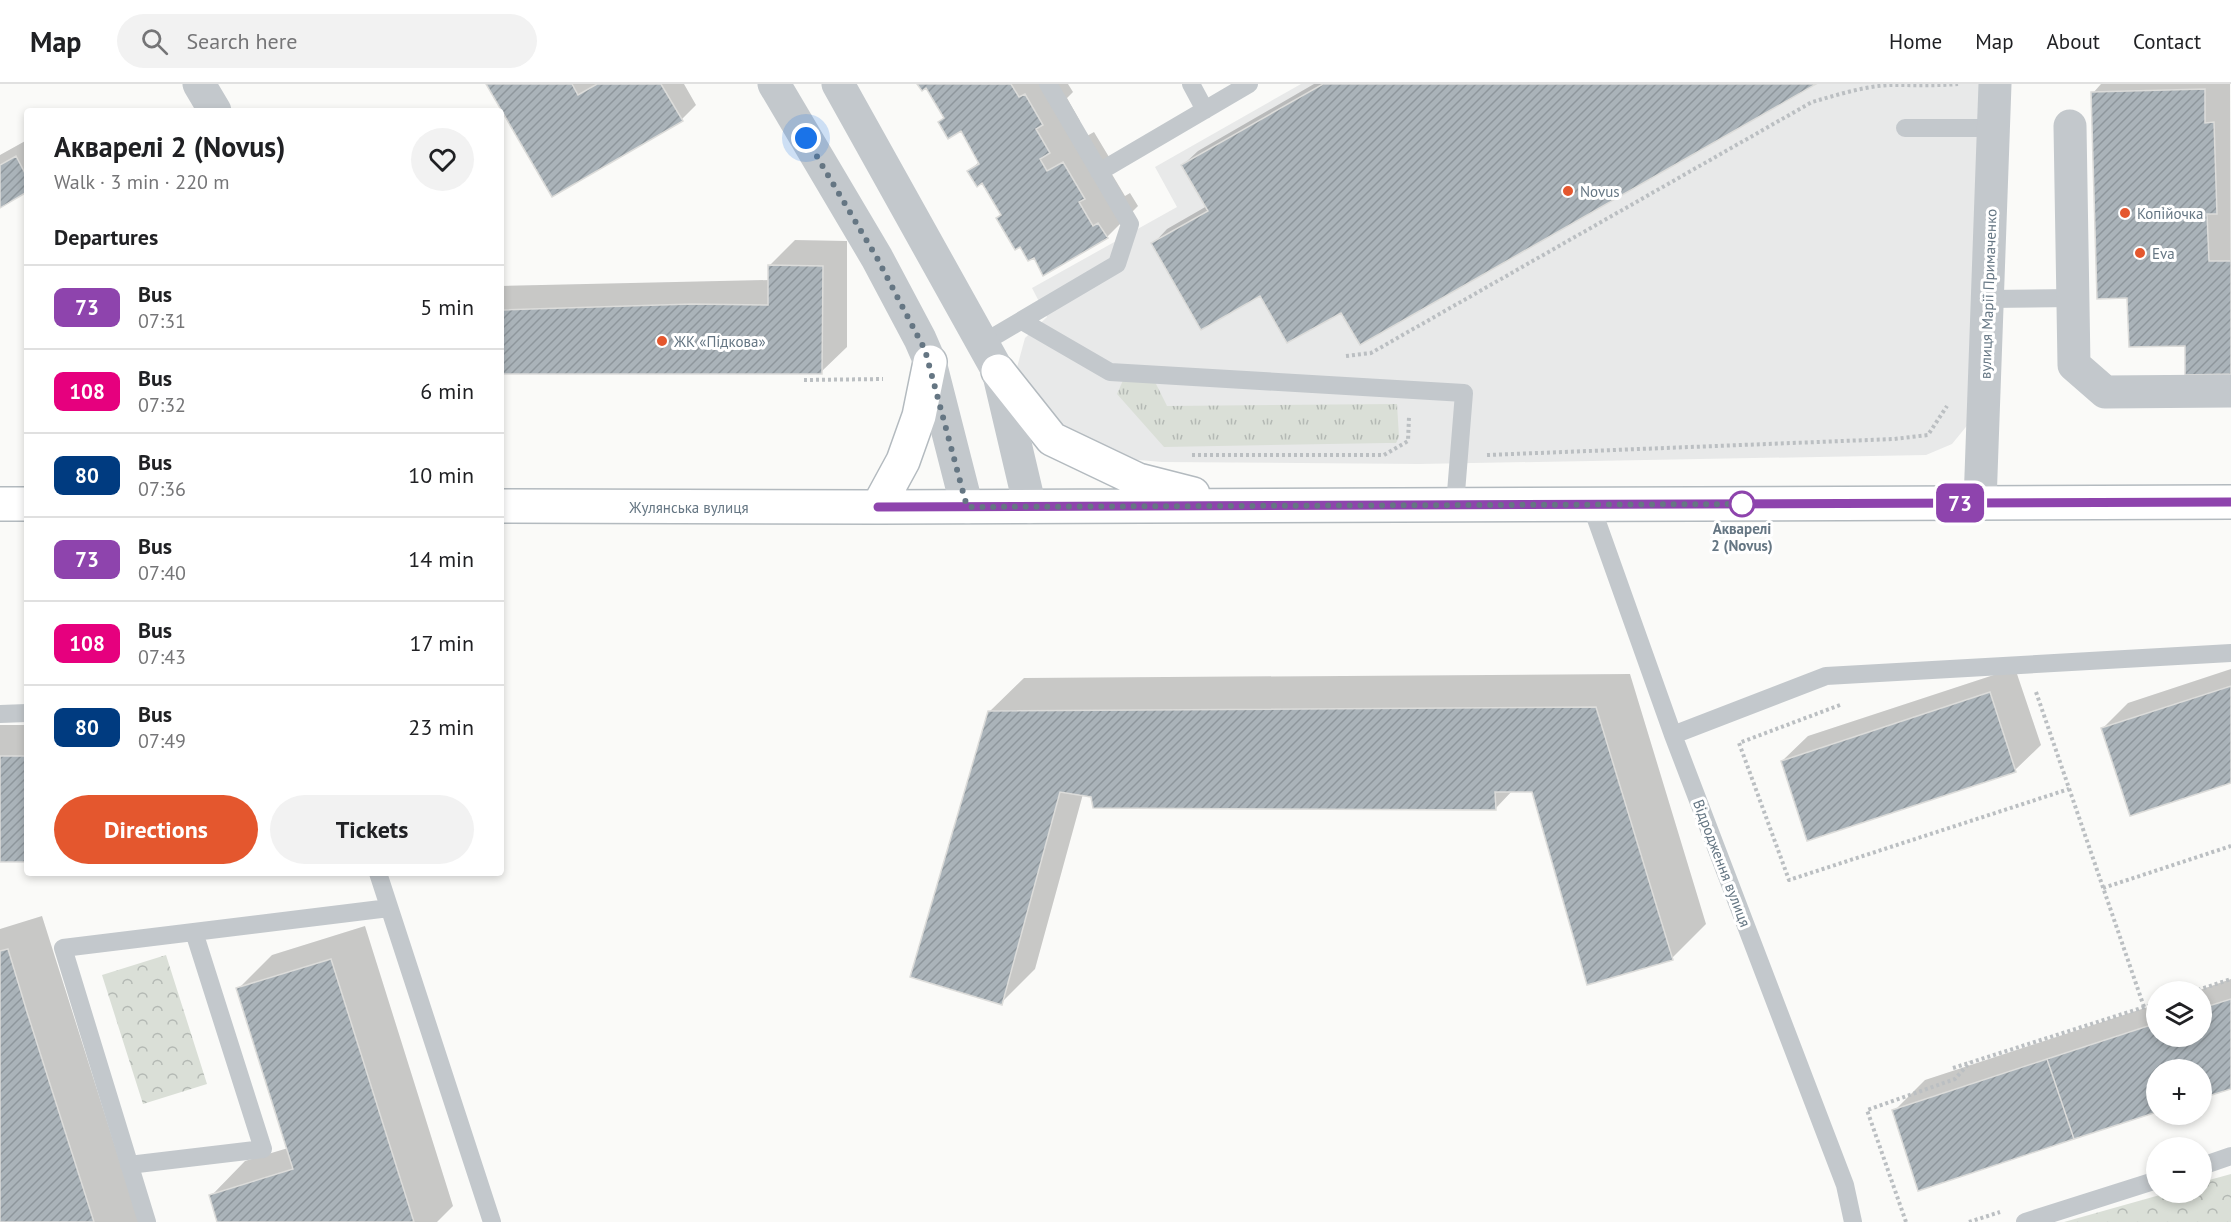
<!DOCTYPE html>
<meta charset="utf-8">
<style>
:root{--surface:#fff;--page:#f2f2f2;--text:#202124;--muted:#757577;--line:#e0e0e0;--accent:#e4572e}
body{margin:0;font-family:"PT Sans",sans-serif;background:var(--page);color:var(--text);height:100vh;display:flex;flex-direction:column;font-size:22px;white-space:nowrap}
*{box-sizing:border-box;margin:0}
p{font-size:20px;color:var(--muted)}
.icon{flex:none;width:33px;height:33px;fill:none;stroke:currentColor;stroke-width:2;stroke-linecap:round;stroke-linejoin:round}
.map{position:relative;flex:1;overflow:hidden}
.sheet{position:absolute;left:24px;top:24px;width:480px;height:768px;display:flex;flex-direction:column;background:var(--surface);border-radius:6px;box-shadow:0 3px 9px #0003}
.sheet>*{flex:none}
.badge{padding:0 12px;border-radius:9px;font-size:21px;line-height:39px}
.tools{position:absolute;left:2146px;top:897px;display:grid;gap:12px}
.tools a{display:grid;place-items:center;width:66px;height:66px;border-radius:50%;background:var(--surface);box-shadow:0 3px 9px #0003;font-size:30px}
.you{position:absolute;width:30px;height:30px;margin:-15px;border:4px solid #fff;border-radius:50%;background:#1a73e8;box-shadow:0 0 0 9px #1a73e833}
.map>.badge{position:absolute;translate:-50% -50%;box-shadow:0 0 0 3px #fff}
h2{padding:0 30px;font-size:22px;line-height:54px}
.round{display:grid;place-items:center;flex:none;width:63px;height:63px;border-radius:32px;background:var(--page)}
.overview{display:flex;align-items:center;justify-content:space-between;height:102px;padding:0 30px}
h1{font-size:28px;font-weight:800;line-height:45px}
.cta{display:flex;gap:12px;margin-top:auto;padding:12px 30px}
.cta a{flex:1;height:69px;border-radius:36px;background:var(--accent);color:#fff;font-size:24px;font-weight:800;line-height:69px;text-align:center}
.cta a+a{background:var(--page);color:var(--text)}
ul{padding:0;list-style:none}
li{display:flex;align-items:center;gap:18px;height:84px;padding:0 30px;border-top:2px solid var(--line)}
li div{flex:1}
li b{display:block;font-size:22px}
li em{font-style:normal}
li .badge{min-width:66px;font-weight:700;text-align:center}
header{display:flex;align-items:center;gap:36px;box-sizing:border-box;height:84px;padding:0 30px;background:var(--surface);border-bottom:2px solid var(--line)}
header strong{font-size:28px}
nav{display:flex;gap:33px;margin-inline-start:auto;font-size:21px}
.search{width:420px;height:54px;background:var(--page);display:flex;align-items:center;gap:15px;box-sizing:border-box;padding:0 21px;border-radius:33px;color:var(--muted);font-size:22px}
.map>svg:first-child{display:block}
</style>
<header>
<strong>Map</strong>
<div class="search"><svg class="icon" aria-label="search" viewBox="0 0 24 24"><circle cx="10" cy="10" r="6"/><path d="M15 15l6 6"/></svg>Search here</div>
<nav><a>Home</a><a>Map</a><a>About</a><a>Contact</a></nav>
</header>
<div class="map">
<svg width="2231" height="1138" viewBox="0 0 2231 1138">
<defs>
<pattern id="grass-tufts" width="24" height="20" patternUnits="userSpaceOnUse" patternTransform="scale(1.5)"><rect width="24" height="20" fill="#dadfd7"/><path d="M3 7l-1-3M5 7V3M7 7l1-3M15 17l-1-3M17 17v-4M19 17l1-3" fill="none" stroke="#b4b9b4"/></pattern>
<pattern id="forest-crowns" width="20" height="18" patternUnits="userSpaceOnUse" patternTransform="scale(1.5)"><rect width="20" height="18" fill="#dadfd7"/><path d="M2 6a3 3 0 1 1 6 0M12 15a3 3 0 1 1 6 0" fill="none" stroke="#b4b9b4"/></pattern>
<pattern id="building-hatch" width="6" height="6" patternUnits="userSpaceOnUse" patternTransform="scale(1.5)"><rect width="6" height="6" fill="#aab3b9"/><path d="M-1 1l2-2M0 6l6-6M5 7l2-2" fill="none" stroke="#8e969c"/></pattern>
</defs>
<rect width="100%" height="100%" fill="#fafaf8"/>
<path fill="#e8e9e9" d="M1301,0H1982L1970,338L1952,360L1926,371L1419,380L1162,378L1127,375L1062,348L1016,287L1025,254L1047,233L1032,204L1177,123L1155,83Z"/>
<path fill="url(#grass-tufts)" d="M1128,285L1155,298L1167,322L1397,320L1399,353L1396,359H1387L1164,363L1117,310Z"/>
<path fill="url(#forest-crowns)" d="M166,871L207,1000L143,1020L102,891Z
M2231,1090V1138H2064L2167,1109L2202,1108V1098Z"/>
<path fill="#0003" d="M488,0H684L696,21L682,35Z
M919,0H1068L1073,8L1067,14L1080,37L1071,46L1078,57L1094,48L1115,83L1110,87L1125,112L1130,109L1138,122L1107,153L1034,172L1002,130L983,97L969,87L980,77L962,45L939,38L945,33L927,2Z
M1314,0H1813L1341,227L1260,210L1153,160L1167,145L1207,122L1183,81L1198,67Z
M2101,0H2230L2231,288L2186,260L2129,213L2093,9Z
M27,56V107L0,122V71Z
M795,156L847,157V263L821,288L501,289V202L769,196V182Z
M2015,584L2041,661L2015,686L1782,677L1808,652Z
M2231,585V697L2103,644L2128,619Z
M1630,590L1706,840L1672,874L1533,706H1513L1496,724L1083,710L1035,885L1001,919L989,628L1024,594Z
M0,641H27V777L0,776Z
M42,832L139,1138H0V845Z
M365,842L453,1122L437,1138H219L211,1112L245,1077L288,1064L238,905L272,871Z
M2231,895V1004L2202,1014V986H2157V1028L1919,1105L1894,1027L1925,996L2157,920V952H2202V908H2194Z"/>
<path fill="url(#building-hatch)" stroke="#dcdcda" stroke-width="1.5" d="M486,0H572L578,11L597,0H661L683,37L552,113Z
M917,0H1011L1019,13L1025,10L1043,41L1036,45L1050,69L1040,75L1047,87L1063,78L1085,115L1079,118L1093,142L1098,139L1108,154L1043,192L1034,174L1028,177L1020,163L1015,166L996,134L1001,131L982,99L977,103L967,87L979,80L961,47L948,55L938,38L944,34L926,4L922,7Z
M1323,0H1816L1360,261L1341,229L1287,259L1260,212L1201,246L1151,159L1208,127L1181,81Z
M2205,5V39L2214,38L2217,130H2207L2209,177H2231V290L2185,291V262L2129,263L2127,214L2097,215L2091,8Z
M16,72L27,93V108L0,124V81Z
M768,181L823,182L822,290H501V226L692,220L768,221Z
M2231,602V699L2130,732L2101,644Z
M1990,608L2016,688L1807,757L1781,677Z
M1596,623L1673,876L1587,901L1532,708H1495L1496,726L1093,724L1091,713L1060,708L1002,921L910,893L988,627Z
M0,672H27V778H0Z
M8,865L27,928L94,1138H0V867Z
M331,875L414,1138H217L209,1111L293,1085L236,904Z
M2231,915V1005L2202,1014V986H2157V1028L2074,1055L2047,975L2157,939V952H2202V924Z
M2047,975L2074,1055L1918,1107L1892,1026Z"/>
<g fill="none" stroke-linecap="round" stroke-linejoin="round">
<defs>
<path id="secondary" d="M998,287L1052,355L1138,396L1193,410
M0,420H27
M501,422L878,423L2231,418
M878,423L903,377L919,332L930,278"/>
</defs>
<use href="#secondary" stroke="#b3babf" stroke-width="36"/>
<path stroke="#bbbfc2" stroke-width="4" stroke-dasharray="3 3" stroke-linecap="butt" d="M1346,272L1371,269L1812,18C1837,11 1864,2 1891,1C1913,1 1935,2 1958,0
M804,296L883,295
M1192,371H1384L1408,357L1409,333
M1487,371L1894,355L1928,351L1947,322
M2036,608L2144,923
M1840,621L1739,659L1789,796L2069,705
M2103,804L2231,762
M2192,908L2231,895
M1953,984L2157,919
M1906,1138L1867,1026L1955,995L1970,978
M1969,1138L2000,1128"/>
<path stroke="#c3c8cc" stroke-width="18" d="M1191,0L1205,26
M1905,44H1995
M1099,88L1249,0
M1988,215L2073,214
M1022,237L1110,288L1464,309L1455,421
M983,259L1117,180L1130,140L1048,0
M1591,421L1673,651L1845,1101L1853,1138
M0,630L27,629
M1673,651L1826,592L2231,569
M378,789L492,1138
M129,1081L263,1065L194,848
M2202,1082L2231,1072
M147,1138L63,864L389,824
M2025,1138L2157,1096"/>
<path stroke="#c3c8cc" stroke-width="33" d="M199,0L215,27
M774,0L877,174L920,255L930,278L967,423
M838,0L998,287L1030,423
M2070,42L2074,281L2105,308L2231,307
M1980,419L1995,0"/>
<use href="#secondary" stroke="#fff" stroke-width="33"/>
</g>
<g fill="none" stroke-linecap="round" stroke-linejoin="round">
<defs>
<path id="line" d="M878,423L2231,418"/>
</defs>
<use href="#line" stroke="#fff" stroke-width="14"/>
<use href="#line" stroke="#8e44ad" stroke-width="9"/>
<path stroke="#657683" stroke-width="6" stroke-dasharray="0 10.8" d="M806,54L877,174L925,266L967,423L1751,420H1742"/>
</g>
<g fill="#e4572e" stroke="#fff" stroke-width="2">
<circle cx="1568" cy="107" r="6"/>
<circle cx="2125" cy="129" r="6"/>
<circle cx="2140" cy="169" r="6"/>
<circle cx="662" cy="257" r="6"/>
</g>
<circle fill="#fff" stroke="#8e44ad" stroke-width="3" cx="1742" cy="420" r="12"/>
<g text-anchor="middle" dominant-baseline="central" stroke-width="6" stroke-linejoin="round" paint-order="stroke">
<g font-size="15" fill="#657683" stroke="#fff" text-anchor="start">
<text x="1580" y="107">Novus</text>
<text x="2137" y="129">Копійочка</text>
<text x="2152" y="169">Eva</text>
<text x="674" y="257">ЖК «Підкова»</text>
</g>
<g font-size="15" fill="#657683" stroke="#fff">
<text transform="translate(1988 210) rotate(-88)">вулиця Марії Примаченко</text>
<text x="689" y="423">Жулянська вулиця</text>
<text transform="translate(1722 779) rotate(69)">Відродження вулиця</text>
</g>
<g font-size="15" font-weight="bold" fill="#657683" stroke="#fff">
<text x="1742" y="444">Акварелі<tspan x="1742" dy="17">2 (Novus)</tspan></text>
</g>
</g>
</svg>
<div class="tools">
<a><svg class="icon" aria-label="layers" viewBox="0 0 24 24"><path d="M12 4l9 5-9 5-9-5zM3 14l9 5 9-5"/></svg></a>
<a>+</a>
<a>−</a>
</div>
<div class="you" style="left:806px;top:54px"></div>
<b class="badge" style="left:1960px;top:419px;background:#8e44ad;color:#fff">73</b>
<section class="sheet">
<div class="overview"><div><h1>Акварелі 2 (Novus)</h1><p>Walk · 3 min · 220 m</p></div><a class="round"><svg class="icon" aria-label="heart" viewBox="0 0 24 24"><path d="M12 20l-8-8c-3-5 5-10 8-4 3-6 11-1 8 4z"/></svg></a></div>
<h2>Departures</h2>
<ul>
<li><span class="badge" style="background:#8e44ad;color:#fff">73</span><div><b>Bus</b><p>07:31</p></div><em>5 min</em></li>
<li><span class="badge" style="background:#e6007e;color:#fff">108</span><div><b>Bus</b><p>07:32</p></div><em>6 min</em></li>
<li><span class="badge" style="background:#003b80;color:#fff">80</span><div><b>Bus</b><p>07:36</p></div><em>10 min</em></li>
<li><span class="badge" style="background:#8e44ad;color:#fff">73</span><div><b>Bus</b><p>07:40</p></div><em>14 min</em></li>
<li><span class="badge" style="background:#e6007e;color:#fff">108</span><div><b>Bus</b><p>07:43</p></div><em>17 min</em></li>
<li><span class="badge" style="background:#003b80;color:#fff">80</span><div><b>Bus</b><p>07:49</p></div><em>23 min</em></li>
</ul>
<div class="cta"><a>Directions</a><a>Tickets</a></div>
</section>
</div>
